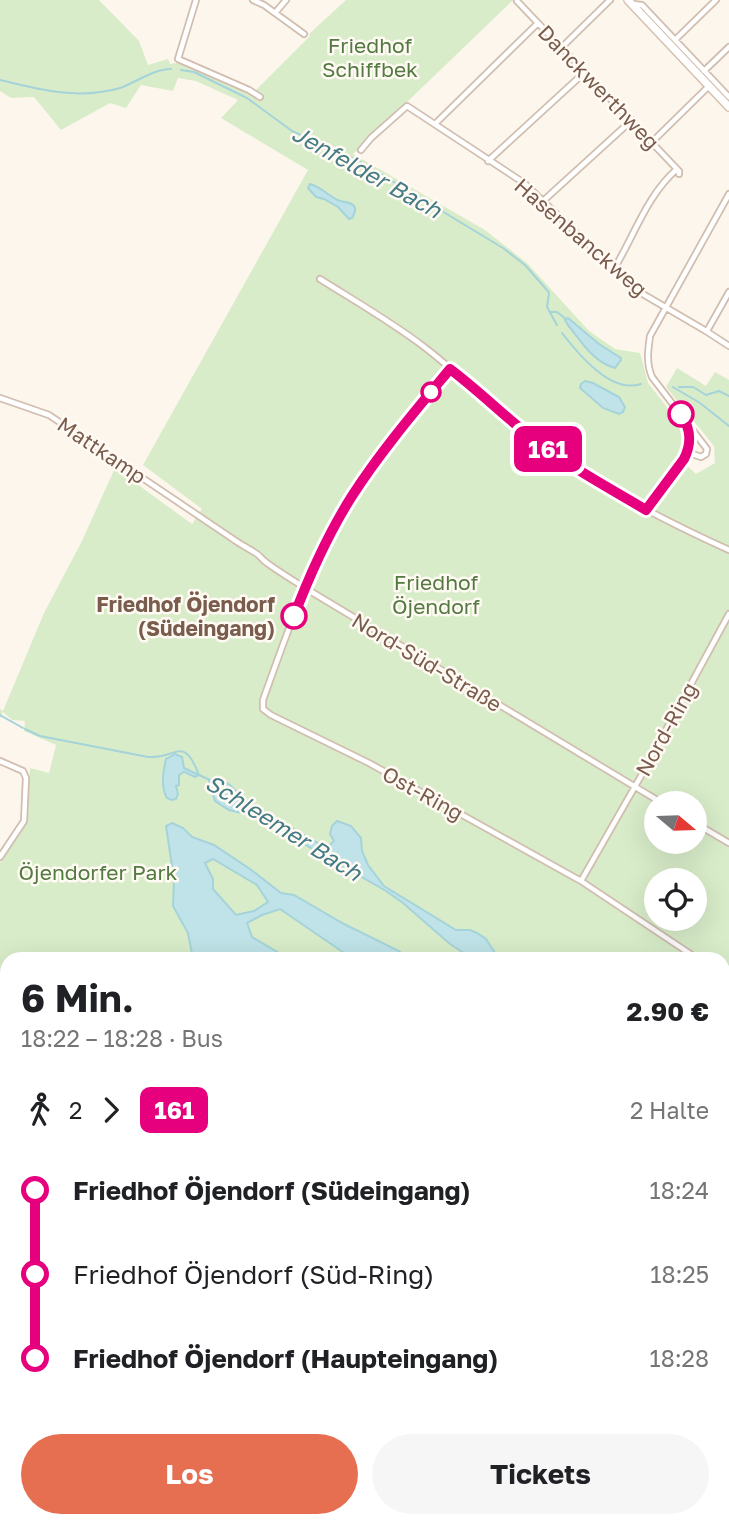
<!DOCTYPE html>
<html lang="de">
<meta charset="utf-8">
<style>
:root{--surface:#fff;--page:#f6f6f6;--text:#202124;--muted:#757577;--accent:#e76f51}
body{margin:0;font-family:"Golos Text",sans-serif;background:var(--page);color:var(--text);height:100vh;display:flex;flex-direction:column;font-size:26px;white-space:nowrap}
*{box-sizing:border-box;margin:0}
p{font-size:23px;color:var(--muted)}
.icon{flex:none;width:38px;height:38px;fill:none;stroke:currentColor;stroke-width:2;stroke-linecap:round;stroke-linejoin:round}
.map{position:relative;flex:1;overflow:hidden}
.sheet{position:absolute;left:0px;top:952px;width:730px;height:576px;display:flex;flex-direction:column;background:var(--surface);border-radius:21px 21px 0 0;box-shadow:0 7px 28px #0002}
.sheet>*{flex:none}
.badge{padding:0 14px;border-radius:10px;font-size:24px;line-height:46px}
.needle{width:46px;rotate:109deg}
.fabs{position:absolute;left:644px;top:791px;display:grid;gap:14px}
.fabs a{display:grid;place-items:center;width:63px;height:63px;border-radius:50%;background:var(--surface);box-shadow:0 7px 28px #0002;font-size:35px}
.map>.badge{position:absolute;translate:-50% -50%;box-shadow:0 0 0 4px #fff}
.legs{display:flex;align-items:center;gap:10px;height:77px;padding:0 21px;font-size:23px}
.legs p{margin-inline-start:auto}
.overview{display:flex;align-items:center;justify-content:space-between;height:119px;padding:0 21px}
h1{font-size:38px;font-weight:700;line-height:52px}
.button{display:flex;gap:14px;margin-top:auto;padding:14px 21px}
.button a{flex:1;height:80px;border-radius:42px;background:var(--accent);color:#fff;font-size:28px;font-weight:700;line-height:80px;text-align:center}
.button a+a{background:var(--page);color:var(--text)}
ul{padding:0 21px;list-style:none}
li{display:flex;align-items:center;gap:24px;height:84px;font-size:26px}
li i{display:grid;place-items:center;width:10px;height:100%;margin:0 9px;background:currentColor}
li i::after{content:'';width:18px;height:18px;margin:-9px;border:5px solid;border-radius:50%;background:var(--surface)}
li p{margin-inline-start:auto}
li:first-child i{background:linear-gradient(#0000 50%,currentColor 0)}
li:last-child i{background:linear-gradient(currentColor 50%,#0000 0)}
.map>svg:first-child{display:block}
</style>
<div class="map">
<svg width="729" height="1527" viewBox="0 0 729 1527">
<rect width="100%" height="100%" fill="#fdf6ec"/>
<path fill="#d8ecc9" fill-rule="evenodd" d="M0,0H99L139,41L148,65L168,59L170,64L182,62L252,94L310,36L309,34L346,0H513L353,154L485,230L527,263L589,331L615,349L640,353L648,383L685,430L684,445L679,458L696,474L715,463L714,446L666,387L677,368L706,386L715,372L729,380V1527H240L229,1521H723V959H499L486,939L470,930H456L444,923L384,886L368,865L362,851L361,838L334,840L328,847L318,843L247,802L230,785L229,810L255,816L386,891C416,913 442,939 473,959H7V1388L0,1384V863L26,822L30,768L49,773L56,745L24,731L25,721L12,720L3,712L0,718V709L3,711L44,613L82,541L115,468L192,524L202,509L143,465L308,170L221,118L238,100L196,81L178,78L173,91L141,85L126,108L110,103L61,130L34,97L11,98L0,91ZM593,383L619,397L612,410L603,408L580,388ZM169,756L182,763L184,768L197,773L195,777L182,773L179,775L176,786L163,791C164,780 161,765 169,756ZM656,803H695V842H656ZM656,880H695V919H656Z
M0,1392L7,1396V1521H216L213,1527H0Z"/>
<path fill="#bfe3e8" stroke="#a5d3da" stroke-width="2" fill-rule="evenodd" d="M310,184C322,187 329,197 340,201C345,202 353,202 355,208C356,211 353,216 352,218L349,219L338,207L324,199L316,197L308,188Z
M568,318L599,344L621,358V360L615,368C594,363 581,341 568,325L565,320Z
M585,381L593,383L619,397L625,407L623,412L619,414L603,408L580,388L581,384Z
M175,754L182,757L184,768L199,775L195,777L184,772L179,775V785L176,786L178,794L176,799L172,800L167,798C161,788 163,771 166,759Z
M214,778L221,779L230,785L247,802L318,843L328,847L334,841L330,834L332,826L337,821L351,826L361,838L362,851L368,865L384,886L456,930H470L477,933L486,939L499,959H473L450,944L403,903L386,891L255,816L229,810L215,801L209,781Z
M172,823L183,828L192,837L214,845L250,869L281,893L294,895L344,924L399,951L407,959H353L280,909L262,915L247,923L252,937L289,959H193L188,933L173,906L174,879L166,826ZM213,859L257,885L268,902L254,911L236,915L213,889V879L205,863Z
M723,1143L729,1147V1440L723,1442Z"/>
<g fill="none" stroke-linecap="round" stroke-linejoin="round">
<path stroke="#a5d3da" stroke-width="2" d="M181,70L194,72L247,98L292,131L359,161L503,248L525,265L547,290L549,293L547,307L557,325
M0,80C40,90 79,100 120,88C137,82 153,69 171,69
M550,312H557L566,319
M562,333C579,355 611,394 641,384
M673,387L700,403L729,426
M679,387H693L706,395L719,391L729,396
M0,715L23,728
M25,729L40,736L148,757C177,759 183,734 199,775L210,780
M723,1085L729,1088"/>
<defs>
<path id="street" d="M196,0L178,59L249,90L260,97
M253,0L264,5L304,34
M517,1L677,169L679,171V174
M633,4L642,5L729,97
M275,13L286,0
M675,40L716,0
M561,48L610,0
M704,71L729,47
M435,124L538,23
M652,142L709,86
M361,150L371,138L407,106L524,183L636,290L706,331L729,346
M488,161L585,72
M542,202L632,120
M614,269C634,236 647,195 677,169
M320,279C355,301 390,321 423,346C467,380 506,420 551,452C607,491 667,522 729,550
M707,331L729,292
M450,369C416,410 381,451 353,495C312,559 288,630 263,700V709L271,715L369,763L581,881L698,959
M0,398L49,415L230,537C238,543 246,547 254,552C260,555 262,560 267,563C282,574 299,584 315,594L662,803
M688,450L695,455L701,457L706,454L707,449L652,377C646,363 648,351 650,336L729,194
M646,510L686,455L689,446L688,428
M0,761L23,771L26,778L24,821L0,857
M695,823L729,843
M581,881L641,776L729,614
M723,974H729
M0,1386L7,1390
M227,1521L238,1527"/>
<path id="secondary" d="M628,0L729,107"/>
</defs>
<use href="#street" stroke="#d1beb0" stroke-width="8"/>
<use href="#secondary" stroke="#d6c0b0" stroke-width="10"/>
<use href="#street" stroke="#fff" stroke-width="4.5"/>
<use href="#secondary" stroke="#fff" stroke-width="7"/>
</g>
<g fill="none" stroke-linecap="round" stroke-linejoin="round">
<defs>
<path id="line-1" d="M294,616C310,574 328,534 352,496C381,451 416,410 450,369C478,390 503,415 530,436C566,465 606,486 646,510L684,459C692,443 691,429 681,414"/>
</defs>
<use href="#line-1" stroke="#fff" stroke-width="16"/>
<use href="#line-1" stroke="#e6007e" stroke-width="10"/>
</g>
<g fill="#fff" stroke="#e6007e" stroke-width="3.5">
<circle cx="431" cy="392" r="9"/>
<circle cx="681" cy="414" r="12"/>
<circle cx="294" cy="616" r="12"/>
</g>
<g text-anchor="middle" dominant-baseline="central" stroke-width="5" stroke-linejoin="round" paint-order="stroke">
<g font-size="21" fill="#537a41" stroke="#fffaf3">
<text x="370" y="45">Friedhof<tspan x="370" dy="24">Schiffbek</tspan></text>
<text x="436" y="582">Friedhof<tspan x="436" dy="24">Öjendorf</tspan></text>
<text x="98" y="872">Öjendorfer Park</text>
</g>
<g font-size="21" fill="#7a5c4d" stroke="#fffaf3">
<text transform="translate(599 87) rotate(46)">Danckwerthweg</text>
<text transform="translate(581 237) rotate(41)">Hasenbanckweg</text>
<text transform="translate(102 450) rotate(34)">Mattkamp</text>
<text transform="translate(427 662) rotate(31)">Nord-Süd-Straße</text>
<text transform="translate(666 729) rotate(-61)">Nord-Ring</text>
<text transform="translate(423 793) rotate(29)">Ost-Ring</text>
</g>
<g font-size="21" font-weight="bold" fill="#7a5c4d" stroke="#fffaf3" text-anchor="end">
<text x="275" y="604">Friedhof Öjendorf<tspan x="275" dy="24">(Südeingang)</tspan></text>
</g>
<g font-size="23" font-style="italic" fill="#437c86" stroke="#fffaf3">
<text transform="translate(367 171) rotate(29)">Jenfelder Bach</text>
<text transform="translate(284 827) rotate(32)">Schleemer Bach</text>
</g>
</g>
</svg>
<div class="fabs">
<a><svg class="needle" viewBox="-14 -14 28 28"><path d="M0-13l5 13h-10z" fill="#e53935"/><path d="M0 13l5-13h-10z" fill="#757577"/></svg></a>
<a><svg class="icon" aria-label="locate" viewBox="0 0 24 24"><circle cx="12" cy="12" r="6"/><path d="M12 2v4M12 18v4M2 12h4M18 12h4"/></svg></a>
</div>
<b class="badge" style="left:548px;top:449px;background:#e6007e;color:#fff">161</b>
<section class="sheet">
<div class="overview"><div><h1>6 Min.</h1><p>18:22 – 18:28 · Bus</p></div><b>2.90 €</b></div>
<div class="legs"><svg class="icon" aria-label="walk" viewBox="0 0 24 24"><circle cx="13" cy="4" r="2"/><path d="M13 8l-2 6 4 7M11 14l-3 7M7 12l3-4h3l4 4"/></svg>2<svg class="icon" aria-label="forward" viewBox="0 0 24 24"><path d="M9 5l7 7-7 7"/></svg><b class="badge" style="background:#e6007e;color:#fff">161</b><p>2 Halte</p></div>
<ul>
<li><i style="color:#e6007e"></i><b>Friedhof Öjendorf (Südeingang)</b><p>18:24</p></li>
<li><i style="color:#e6007e"></i><span>Friedhof Öjendorf (Süd-Ring)</span><p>18:25</p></li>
<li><i style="color:#e6007e"></i><b>Friedhof Öjendorf (Haupteingang)</b><p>18:28</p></li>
</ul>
<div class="button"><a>Los</a><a>Tickets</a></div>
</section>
</div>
